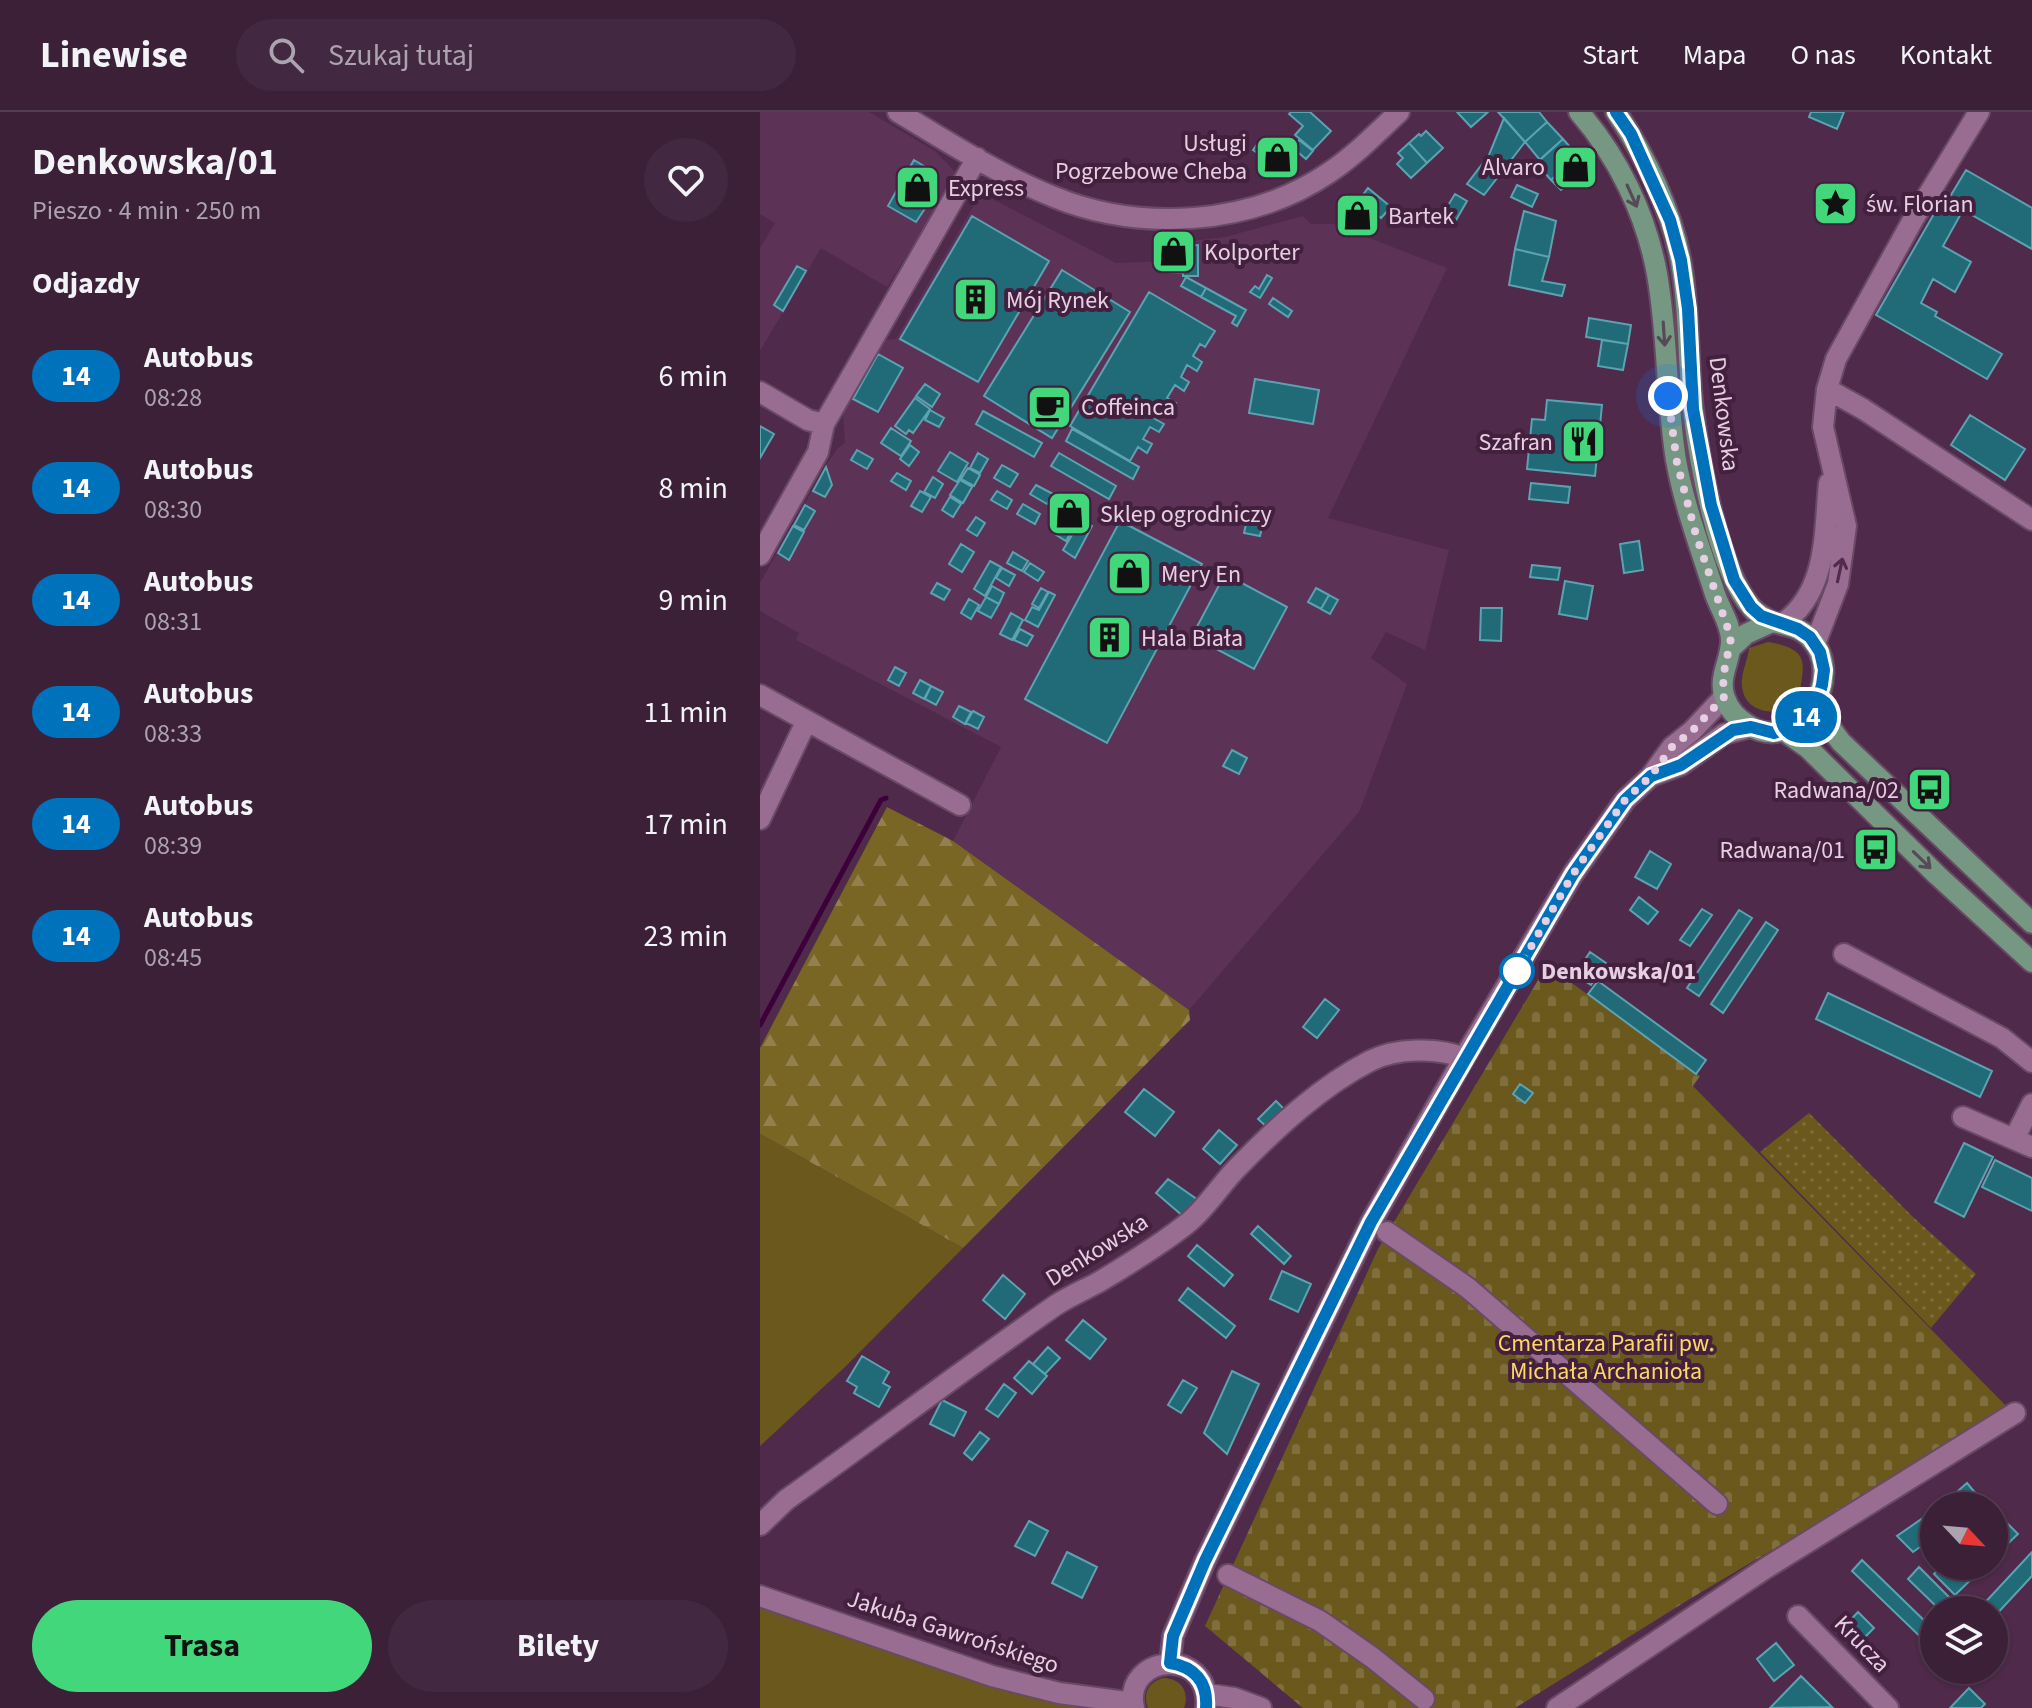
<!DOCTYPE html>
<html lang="pl">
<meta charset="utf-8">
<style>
:root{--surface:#3b2038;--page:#422840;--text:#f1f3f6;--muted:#aca3ae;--line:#543e53;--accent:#43d77b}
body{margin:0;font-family:"Source Sans 3",sans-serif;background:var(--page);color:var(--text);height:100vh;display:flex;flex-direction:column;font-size:30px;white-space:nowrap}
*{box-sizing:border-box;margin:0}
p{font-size:26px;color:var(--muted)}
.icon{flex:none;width:44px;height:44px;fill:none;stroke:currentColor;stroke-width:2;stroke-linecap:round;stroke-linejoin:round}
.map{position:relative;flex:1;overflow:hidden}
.sheet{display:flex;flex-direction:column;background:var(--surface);width:760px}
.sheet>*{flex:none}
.badge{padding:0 16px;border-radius:26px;font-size:28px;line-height:52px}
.needle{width:52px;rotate:116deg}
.controls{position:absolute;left:1160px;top:1380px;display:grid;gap:16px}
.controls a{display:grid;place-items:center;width:88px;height:88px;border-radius:50%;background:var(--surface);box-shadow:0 2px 6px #0004,0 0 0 2px var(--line);font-size:40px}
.you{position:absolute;width:40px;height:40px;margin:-20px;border:6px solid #fff;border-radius:50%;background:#1a73e8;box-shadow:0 0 0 12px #1a73e833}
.map>.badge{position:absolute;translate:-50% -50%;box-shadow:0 0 0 4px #fff}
h2{padding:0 32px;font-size:30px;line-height:72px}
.round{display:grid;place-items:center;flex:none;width:84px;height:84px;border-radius:42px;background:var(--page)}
.headline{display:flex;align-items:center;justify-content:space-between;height:136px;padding:0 32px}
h1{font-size:38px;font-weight:700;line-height:60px}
.button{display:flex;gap:16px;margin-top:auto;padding:16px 32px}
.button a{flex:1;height:92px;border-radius:48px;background:var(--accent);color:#111;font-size:32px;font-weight:700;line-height:92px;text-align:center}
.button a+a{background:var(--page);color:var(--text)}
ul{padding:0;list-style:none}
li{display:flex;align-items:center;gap:24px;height:112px;padding:0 32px}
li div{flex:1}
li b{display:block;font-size:30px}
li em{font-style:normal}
li .badge{min-width:88px;font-weight:700;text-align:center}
header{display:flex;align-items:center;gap:48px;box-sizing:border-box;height:112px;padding:0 40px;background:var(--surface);border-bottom:2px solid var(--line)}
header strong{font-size:38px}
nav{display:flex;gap:44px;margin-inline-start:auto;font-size:28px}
.search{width:560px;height:72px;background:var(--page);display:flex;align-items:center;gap:20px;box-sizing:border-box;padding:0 28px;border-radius:44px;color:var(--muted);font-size:30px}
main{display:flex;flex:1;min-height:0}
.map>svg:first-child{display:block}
</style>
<header>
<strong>Linewise</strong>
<div class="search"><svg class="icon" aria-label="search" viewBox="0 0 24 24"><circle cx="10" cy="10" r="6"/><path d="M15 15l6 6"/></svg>Szukaj tutaj</div>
<nav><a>Start</a><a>Mapa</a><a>O nas</a><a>Kontakt</a></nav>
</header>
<main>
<section class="sheet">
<div class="headline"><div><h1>Denkowska/01</h1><p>Pieszo · 4 min · 250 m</p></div><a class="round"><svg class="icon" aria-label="heart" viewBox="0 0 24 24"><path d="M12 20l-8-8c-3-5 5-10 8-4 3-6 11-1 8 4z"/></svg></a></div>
<h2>Odjazdy</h2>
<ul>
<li><span class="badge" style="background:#0072bc;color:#fff">14</span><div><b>Autobus</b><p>08:28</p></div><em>6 min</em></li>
<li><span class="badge" style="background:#0072bc;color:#fff">14</span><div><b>Autobus</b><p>08:30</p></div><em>8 min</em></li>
<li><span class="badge" style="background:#0072bc;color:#fff">14</span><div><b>Autobus</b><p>08:31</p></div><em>9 min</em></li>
<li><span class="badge" style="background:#0072bc;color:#fff">14</span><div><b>Autobus</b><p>08:33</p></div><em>11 min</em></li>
<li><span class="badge" style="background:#0072bc;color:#fff">14</span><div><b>Autobus</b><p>08:39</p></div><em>17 min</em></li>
<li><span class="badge" style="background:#0072bc;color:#fff">14</span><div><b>Autobus</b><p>08:45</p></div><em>23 min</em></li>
</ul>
<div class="button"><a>Trasa</a><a>Bilety</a></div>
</section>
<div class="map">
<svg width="1272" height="1596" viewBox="0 0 1272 1596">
<defs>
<pattern id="forest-firs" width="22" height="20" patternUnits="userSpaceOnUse" patternTransform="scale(2)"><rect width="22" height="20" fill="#796524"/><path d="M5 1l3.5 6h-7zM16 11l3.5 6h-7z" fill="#92814e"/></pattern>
<pattern id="cemetery-stones" width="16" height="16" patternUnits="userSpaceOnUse" patternTransform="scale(2)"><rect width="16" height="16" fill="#6a581d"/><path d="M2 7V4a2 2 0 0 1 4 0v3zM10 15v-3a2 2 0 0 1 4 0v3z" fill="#7f6f3e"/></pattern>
<pattern id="park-dots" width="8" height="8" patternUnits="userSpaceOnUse" patternTransform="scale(2)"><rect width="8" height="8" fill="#6a581d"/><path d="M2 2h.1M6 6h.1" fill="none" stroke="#7f6f3e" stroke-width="1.8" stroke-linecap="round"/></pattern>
</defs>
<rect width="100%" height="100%" fill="#4f2a4a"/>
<path fill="#5d3257" d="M0,0H109L175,39L197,62L127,175L61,136L0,239V136L15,111L0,102Z
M221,81L356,151L413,149L423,138L422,130L465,125L543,104L551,112H573L687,156L568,406L689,438L665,538L626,520L611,546L647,572L599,700L429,898L193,729L241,635L36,528L39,521L0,499V471L68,350L78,336L85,331L83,300L85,294L123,228L136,227Z"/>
<path fill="#6a581d" d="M1008,530C1059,538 1039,559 1039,594C1019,603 986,604 982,575C980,563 988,548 989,536Z
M0,1022L203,1136L85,1255L0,1334Z
M0,1484L232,1564L374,1596H0Z
M403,1566C421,1566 430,1580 424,1596H388C382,1581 389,1570 403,1566Z"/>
<path fill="url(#forest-firs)" d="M127,695L193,729L429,898L430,908L203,1136L0,1022V936Z"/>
<path fill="url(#cemetery-stones)" d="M787,853L940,964L933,974L1249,1297L928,1488L755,1596H543L445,1514L618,1137Z"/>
<path fill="url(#park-dots)" d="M1049,1001L1153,1105L1216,1162L1171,1216L1000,1040Z"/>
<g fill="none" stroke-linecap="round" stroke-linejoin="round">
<path stroke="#3e003a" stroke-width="5" d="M0,913L121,688L126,686"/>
</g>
<path fill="#216b78" stroke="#5da2b0" stroke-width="2" d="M531,0H550L571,19L553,38L535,23L543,14L529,2Z
M697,0H728L711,15Z
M738,0H779L787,10L765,30Z
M1051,0H1084L1077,17L1049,5Z
M744,6L765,30L724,83L707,72L729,43Z
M787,10L803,27L780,48L765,30Z
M666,19L683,36L667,51L649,31L659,22L661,24Z
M803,27L818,44L791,68L776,51Z
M500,28L512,36L518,28L537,41L530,51L534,53L528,62L493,38Z
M539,28L553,39L546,47L533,36Z
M649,31L667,51L651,66L637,52L643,46L638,41Z
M818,44L827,55L801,78L791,68Z
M154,48L177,62L173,90L166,95L156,110L128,94Z
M461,53L462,66L446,68L444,55Z
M1206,58L1272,96V137L1203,98L1183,134L1211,150L1195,180L1173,167L1161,191L1177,200L1175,204L1242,242L1227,267L1116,203L1179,93L1191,100L1194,96L1196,93L1188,88Z
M757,73L778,82L772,95L751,85Z
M608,76L631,95L621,106L599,88Z
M695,82L707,89L695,110L682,103Z
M599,92L609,101L594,119L584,110Z
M764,99L796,109L789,145L755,137Z
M212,104L289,149L218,270L140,227Z
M438,133V164H423V161L405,160L406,151H414L425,139L424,134Z
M755,137L789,145L782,169L805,173L802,184L749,173Z
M37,154L46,159L23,199L14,193Z
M302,158L370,200L292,326L224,284Z
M507,163L512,166L500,186L490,180L495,174L499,177Z
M426,165L446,176L441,185L421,174Z
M446,176L486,198L477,214L472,211L476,204L441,185Z
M389,180L455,219L445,235L440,232L433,244L442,250L437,259L427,253L421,265L429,270L424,279L415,273L407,286L416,291L412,299L403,294L395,307L404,312L399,320L390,315L383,327L392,332L387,341L378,335L370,349L310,314Z
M513,186L532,199L528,205L509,192Z
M829,206L871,213L868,232L826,225Z
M842,228L868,232L863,258L838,254Z
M118,242L143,256L118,300L93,287Z
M495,267L559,278L553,312L489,301Z
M165,272L180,282L172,295L156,284Z
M155,286L170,297L153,321L149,318L146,322L135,314Z
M787,288L842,293L835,364L767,357L772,307L785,308Z
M170,298L184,306L179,315L165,308Z
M223,299L282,331L274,345L216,312Z
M1210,303L1265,337L1245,368L1191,333Z
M0,314L14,322L0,346Z
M131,316L151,329L141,344L121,331Z
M312,317L379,355L373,367L306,329Z
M150,333L159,340L149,354L140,347Z
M97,338L113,347L107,357L91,348Z
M190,340L208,351L197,370L178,359Z
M218,341L228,347L220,361L210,356Z
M299,341L356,374L349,387L291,354Z
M242,353L258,362L250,375L234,366Z
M66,355L72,373L65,385L53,379Z
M208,356L220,363L214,374L201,367Z
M137,361L151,369L146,378L131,369Z
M173,365L183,372L175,386L164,380Z
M200,368L212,375L203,391L190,383Z
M771,371L810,375L808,391L769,387Z
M276,373L293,382L287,392L270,382Z
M160,379L171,385L162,400L151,394Z
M237,379L252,388L247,397L231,388Z
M190,385L201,392L193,405L182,398Z
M263,392L280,402L275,412L257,402Z
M45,393L55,399L44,418L34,413Z
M309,393L322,401L306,429L293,421Z
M488,403L504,406L500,424L484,421Z
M216,405L225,411L217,424L207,418Z
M321,408L332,414L315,446L303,438Z
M360,409L442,452L347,631L265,587Z
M33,414L44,420L29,448L18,441Z
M879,429L883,458L864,461L860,432Z
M201,432L214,440L202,460L189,452Z
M253,440L268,449L262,459L247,451Z
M230,449L241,455L225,484L214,477Z
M270,451L284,460L278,469L264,460Z
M772,453L800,456L798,468L770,465Z
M242,456L255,463L249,474L236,466Z
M465,462L527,495L494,557L432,524Z
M805,469L833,474L827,507L799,502Z
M177,471L190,478L184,488L171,481Z
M232,474L244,481L239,492L226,485Z
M281,476L288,480L279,496L272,492Z
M556,476L569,483L561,497L548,490Z
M289,480L295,483L278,515L265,508L272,495L279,498Z
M569,483L578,488L570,502L561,497Z
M226,485L239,492L231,506L218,499Z
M209,487L219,493L211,507L201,501Z
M721,496H742L741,529L720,528Z
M251,501L263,508L252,528L240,522Z
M260,517L273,524L267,534L254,528Z
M135,555L146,561L139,574L128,568Z
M160,568L171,574L164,587L153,581Z
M171,574L183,580L176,593L165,587Z
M199,594L211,600L205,612L193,605Z
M213,599L224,605L218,617L206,611Z
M472,638L487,646L479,662L463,654Z
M890,739L911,752L897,777L875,765Z
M879,785L898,800L888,812L870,798Z
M942,797L952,803L930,834L920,828Z
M979,798L992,806L939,884L927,876Z
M1006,810L1018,818L963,901L951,892Z
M830,840L846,851L831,873L815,863Z
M838,869L946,948L936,962L828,882Z
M1068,881L1232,959L1220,985L1056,907Z
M565,887L579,898L557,926L543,915Z
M760,972L773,981L765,991L753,982Z
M384,977L414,1000L395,1024L365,1000Z
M516,989L528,1001L510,1018L498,1007Z
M459,1018L477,1033L460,1052L443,1037Z
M1204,1031L1233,1045L1204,1105L1175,1090Z
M1235,1048L1272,1066V1099L1222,1075Z
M408,1067L438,1088L424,1105L396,1081Z
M498,1114L531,1144L524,1152L491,1122Z
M437,1133L473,1163L464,1174L428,1144Z
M522,1159L551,1172L538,1200L510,1187Z
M243,1163L265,1182L245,1207L223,1188Z
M428,1176L475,1214L466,1226L419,1188Z
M323,1208L346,1227L330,1247L306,1228Z
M288,1235L300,1246L285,1262L273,1252Z
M102,1244L129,1260L123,1271L130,1275L119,1295L94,1281L97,1275L87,1269Z
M269,1249L287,1264L272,1282L254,1266Z
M472,1259L499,1272L467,1342L444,1321Z
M423,1268L437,1276L421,1301L408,1293Z
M244,1272L256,1281L238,1305L226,1297Z
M182,1288L206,1300L194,1324L170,1312Z
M220,1320L229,1327L212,1348L204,1341Z
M1207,1371L1217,1383L1206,1394H1181Z
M1170,1401L1174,1407V1425L1153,1440L1137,1424Z
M1237,1401L1258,1422L1234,1445V1403Z
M269,1409L288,1419L275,1444L255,1434Z
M307,1440L337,1455L322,1486L292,1471Z
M1272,1440V1464L1234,1505V1498H1218Z
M1102,1448L1174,1518V1538L1092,1459Z
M1181,1454H1225L1195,1483L1174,1462Z
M1159,1455L1202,1498H1180L1148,1467Z
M1098,1500L1114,1516L1100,1530L1084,1515Z
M1016,1531L1034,1553L1014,1569L997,1547Z
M1041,1564L1072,1595L1010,1596Z
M1209,1576L1225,1592L1221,1596H1190Z"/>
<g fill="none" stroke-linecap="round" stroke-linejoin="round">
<defs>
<path id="minor" d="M138,0C188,30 239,63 294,85C380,120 491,114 570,60C595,43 617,21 639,0
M1067,277L1103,297L1272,408
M0,280L48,308L64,312
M0,443L58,340L64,312L217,46
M1022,512C1068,480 1064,422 1069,371
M1055,532L1078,472L1086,414L1063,315L1067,277L1076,247L1154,106L1219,0
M0,583L200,693
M891,664L921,653L964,622L991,615
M0,707L46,610
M1084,842L1242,926L1272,950
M1203,1005L1272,1035
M1254,1027L1272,992
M627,1120L708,1176L957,1392
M0,1413L26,1388C116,1324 205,1256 296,1193C310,1184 324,1178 339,1170C369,1152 402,1132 429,1110C448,1094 461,1072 478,1055C516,1016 561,974 610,949C635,936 678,935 704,946
M468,1463L560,1509L613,1546L664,1587
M0,1484L232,1564L299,1581L373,1591
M1038,1504L1128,1596
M410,1551L413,1524L445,1449L611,1110L704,946L813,762L865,688L891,664L912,635L932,619L964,585
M447,1582L474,1586L501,1596
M374,1596C362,1542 452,1533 446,1596
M797,1596L1006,1456L1255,1301"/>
<path id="major" d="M819,0C858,45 886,102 897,162C908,223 906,286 916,348C924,393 941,438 955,482C960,497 970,510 971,527C972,547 957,565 965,586C969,598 978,607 988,613C1038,645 1088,565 1050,526C1040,515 1025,513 1012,510L986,522L970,537
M856,0C885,43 912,99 921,151C930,200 927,249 933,298C939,348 958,459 992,496C997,502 1005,506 1012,510
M1057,590L1061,603L1081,630L1272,811
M1024,619L1048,636L1177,763L1272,850"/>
</defs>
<use href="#minor" stroke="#694a65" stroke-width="24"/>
<use href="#major" stroke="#694a65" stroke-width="24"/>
<use href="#minor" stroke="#986d91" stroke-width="20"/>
<use href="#major" stroke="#769883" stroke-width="20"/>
</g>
<defs><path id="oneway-shaft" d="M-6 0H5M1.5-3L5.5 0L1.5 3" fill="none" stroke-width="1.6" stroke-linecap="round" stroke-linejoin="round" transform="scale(2)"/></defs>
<g stroke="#564a57">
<use href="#oneway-shaft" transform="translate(872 84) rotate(66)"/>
<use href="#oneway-shaft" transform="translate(904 222) rotate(86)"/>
<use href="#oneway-shaft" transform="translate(1162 748) rotate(44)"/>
</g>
<use stroke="#512c4b" href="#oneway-shaft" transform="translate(1080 458) rotate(-78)"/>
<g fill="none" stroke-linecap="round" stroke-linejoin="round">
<defs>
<path id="line" d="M446,1596C448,1570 435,1555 410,1551L413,1524L445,1449L611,1110L813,762L865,688L891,664L921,653L973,618L991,615L1014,621L1032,615L1048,602L1057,590L1062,573L1064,558L1060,540L1050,525L1038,517L1001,504L991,495L974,468L951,393L933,297L928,197L921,148L910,108L871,22L856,0"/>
</defs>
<use href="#line" stroke="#fff" stroke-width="18"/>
<use href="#line" stroke="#0072bc" stroke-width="12"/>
<path stroke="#e6cfe2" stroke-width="8" stroke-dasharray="0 14.4" d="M757,859L813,762L865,688L891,664L912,635L932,619L964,585L963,565L971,526L936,423L917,351L908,284"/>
</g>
<defs>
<symbol id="shop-square" viewBox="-11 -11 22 22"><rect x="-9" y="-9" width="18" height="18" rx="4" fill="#43d77b" stroke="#44203f"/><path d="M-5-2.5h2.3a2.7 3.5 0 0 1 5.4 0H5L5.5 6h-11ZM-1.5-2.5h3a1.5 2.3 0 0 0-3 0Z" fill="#111"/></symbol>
<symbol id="sight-square" viewBox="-11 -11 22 22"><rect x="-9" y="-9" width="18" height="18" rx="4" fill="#43d77b" stroke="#44203f"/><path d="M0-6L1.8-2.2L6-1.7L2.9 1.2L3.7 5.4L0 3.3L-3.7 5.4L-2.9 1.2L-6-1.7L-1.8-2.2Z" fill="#111"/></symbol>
<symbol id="building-square" viewBox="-11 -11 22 22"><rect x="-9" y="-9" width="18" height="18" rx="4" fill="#43d77b" stroke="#44203f"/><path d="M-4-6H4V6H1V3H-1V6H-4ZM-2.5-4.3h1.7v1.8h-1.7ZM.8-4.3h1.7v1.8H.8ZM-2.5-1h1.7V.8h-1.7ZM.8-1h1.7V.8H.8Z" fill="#111"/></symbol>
<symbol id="cafe-square" viewBox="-11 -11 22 22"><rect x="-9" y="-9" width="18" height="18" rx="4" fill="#43d77b" stroke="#44203f"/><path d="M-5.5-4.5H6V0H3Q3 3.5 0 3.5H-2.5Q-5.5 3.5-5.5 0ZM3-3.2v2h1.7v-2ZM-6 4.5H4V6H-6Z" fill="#111"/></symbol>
<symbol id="restaurant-square" viewBox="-11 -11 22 22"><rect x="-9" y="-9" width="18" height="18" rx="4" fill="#43d77b" stroke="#44203f"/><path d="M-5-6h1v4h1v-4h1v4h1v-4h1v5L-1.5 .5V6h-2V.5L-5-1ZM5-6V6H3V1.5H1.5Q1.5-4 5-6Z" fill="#111"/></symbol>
<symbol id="bus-square" viewBox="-11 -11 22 22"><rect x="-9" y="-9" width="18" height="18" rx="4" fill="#43d77b" stroke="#44203f"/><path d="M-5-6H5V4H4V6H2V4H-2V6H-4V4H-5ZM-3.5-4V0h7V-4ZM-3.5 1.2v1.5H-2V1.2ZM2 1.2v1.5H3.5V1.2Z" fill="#111"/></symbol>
</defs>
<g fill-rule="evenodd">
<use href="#shop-square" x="492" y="20" width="51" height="51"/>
<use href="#shop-square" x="790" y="30" width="51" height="51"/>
<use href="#shop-square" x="132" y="50" width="51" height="51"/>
<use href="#sight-square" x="1050" y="66" width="51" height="51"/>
<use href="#shop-square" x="572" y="78" width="51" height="51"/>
<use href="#shop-square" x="388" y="114" width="51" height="51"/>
<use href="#building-square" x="190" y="162" width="51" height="51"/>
<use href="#cafe-square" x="264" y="270" width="51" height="51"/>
<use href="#restaurant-square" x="798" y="304" width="51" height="51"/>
<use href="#shop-square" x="284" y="376" width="51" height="51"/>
<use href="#shop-square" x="344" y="436" width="51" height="51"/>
<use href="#building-square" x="324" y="500" width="51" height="51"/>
<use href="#bus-square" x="1144" y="652" width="51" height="51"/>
<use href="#bus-square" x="1090" y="712" width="51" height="51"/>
</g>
<circle fill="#fff" stroke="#0072bc" stroke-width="4" cx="757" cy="859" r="16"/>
<g text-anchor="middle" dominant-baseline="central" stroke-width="8" stroke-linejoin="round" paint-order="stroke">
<g font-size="24" fill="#e6cfe2" stroke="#44203f" text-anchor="start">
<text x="487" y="31" text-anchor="end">Usługi<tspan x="487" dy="28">Pogrzebowe Cheba</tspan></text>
<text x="785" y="55" text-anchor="end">Alvaro</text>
<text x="188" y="76">Express</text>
<text x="1106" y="92">św. Florian</text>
<text x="628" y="104">Bartek</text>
<text x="444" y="140">Kolporter</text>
<text x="246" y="188">Mój Rynek</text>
<text x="321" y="295">Coffeinca</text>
<text x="793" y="330" text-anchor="end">Szafran</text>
<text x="340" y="402">Sklep ogrodniczy</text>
<text x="401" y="462">Mery En</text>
<text x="381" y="526">Hala Biała</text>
<text x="1139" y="678" text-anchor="end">Radwana/02</text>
<text x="1085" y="738" text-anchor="end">Radwana/01</text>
</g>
<g font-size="24" fill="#e6cfe2" stroke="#44203f">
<text transform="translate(964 302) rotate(83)">Denkowska</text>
<text transform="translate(337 1138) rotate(-32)">Denkowska</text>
<text transform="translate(193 1520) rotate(18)">Jakuba Gawrońskiego</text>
<text transform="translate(1102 1532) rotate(46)">Krucza</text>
</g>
<g font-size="24" font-weight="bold" fill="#e6cfe2" stroke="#44203f" text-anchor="start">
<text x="781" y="859">Denkowska/01</text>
</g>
<g font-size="24" fill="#fdd864" stroke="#44203f">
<text x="846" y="1231">Cmentarza Parafii pw.<tspan x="846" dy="28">Michała Archanioła</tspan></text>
</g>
</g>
</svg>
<div class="controls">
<a><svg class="needle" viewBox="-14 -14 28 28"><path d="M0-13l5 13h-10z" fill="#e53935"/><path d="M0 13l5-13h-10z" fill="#aca3ae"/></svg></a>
<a><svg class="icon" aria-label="layers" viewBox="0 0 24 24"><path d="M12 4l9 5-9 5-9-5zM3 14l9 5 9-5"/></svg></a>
</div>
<div class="you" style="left:908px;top:284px"></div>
<b class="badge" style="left:1046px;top:605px;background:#0072bc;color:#fff">14</b>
</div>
</main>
